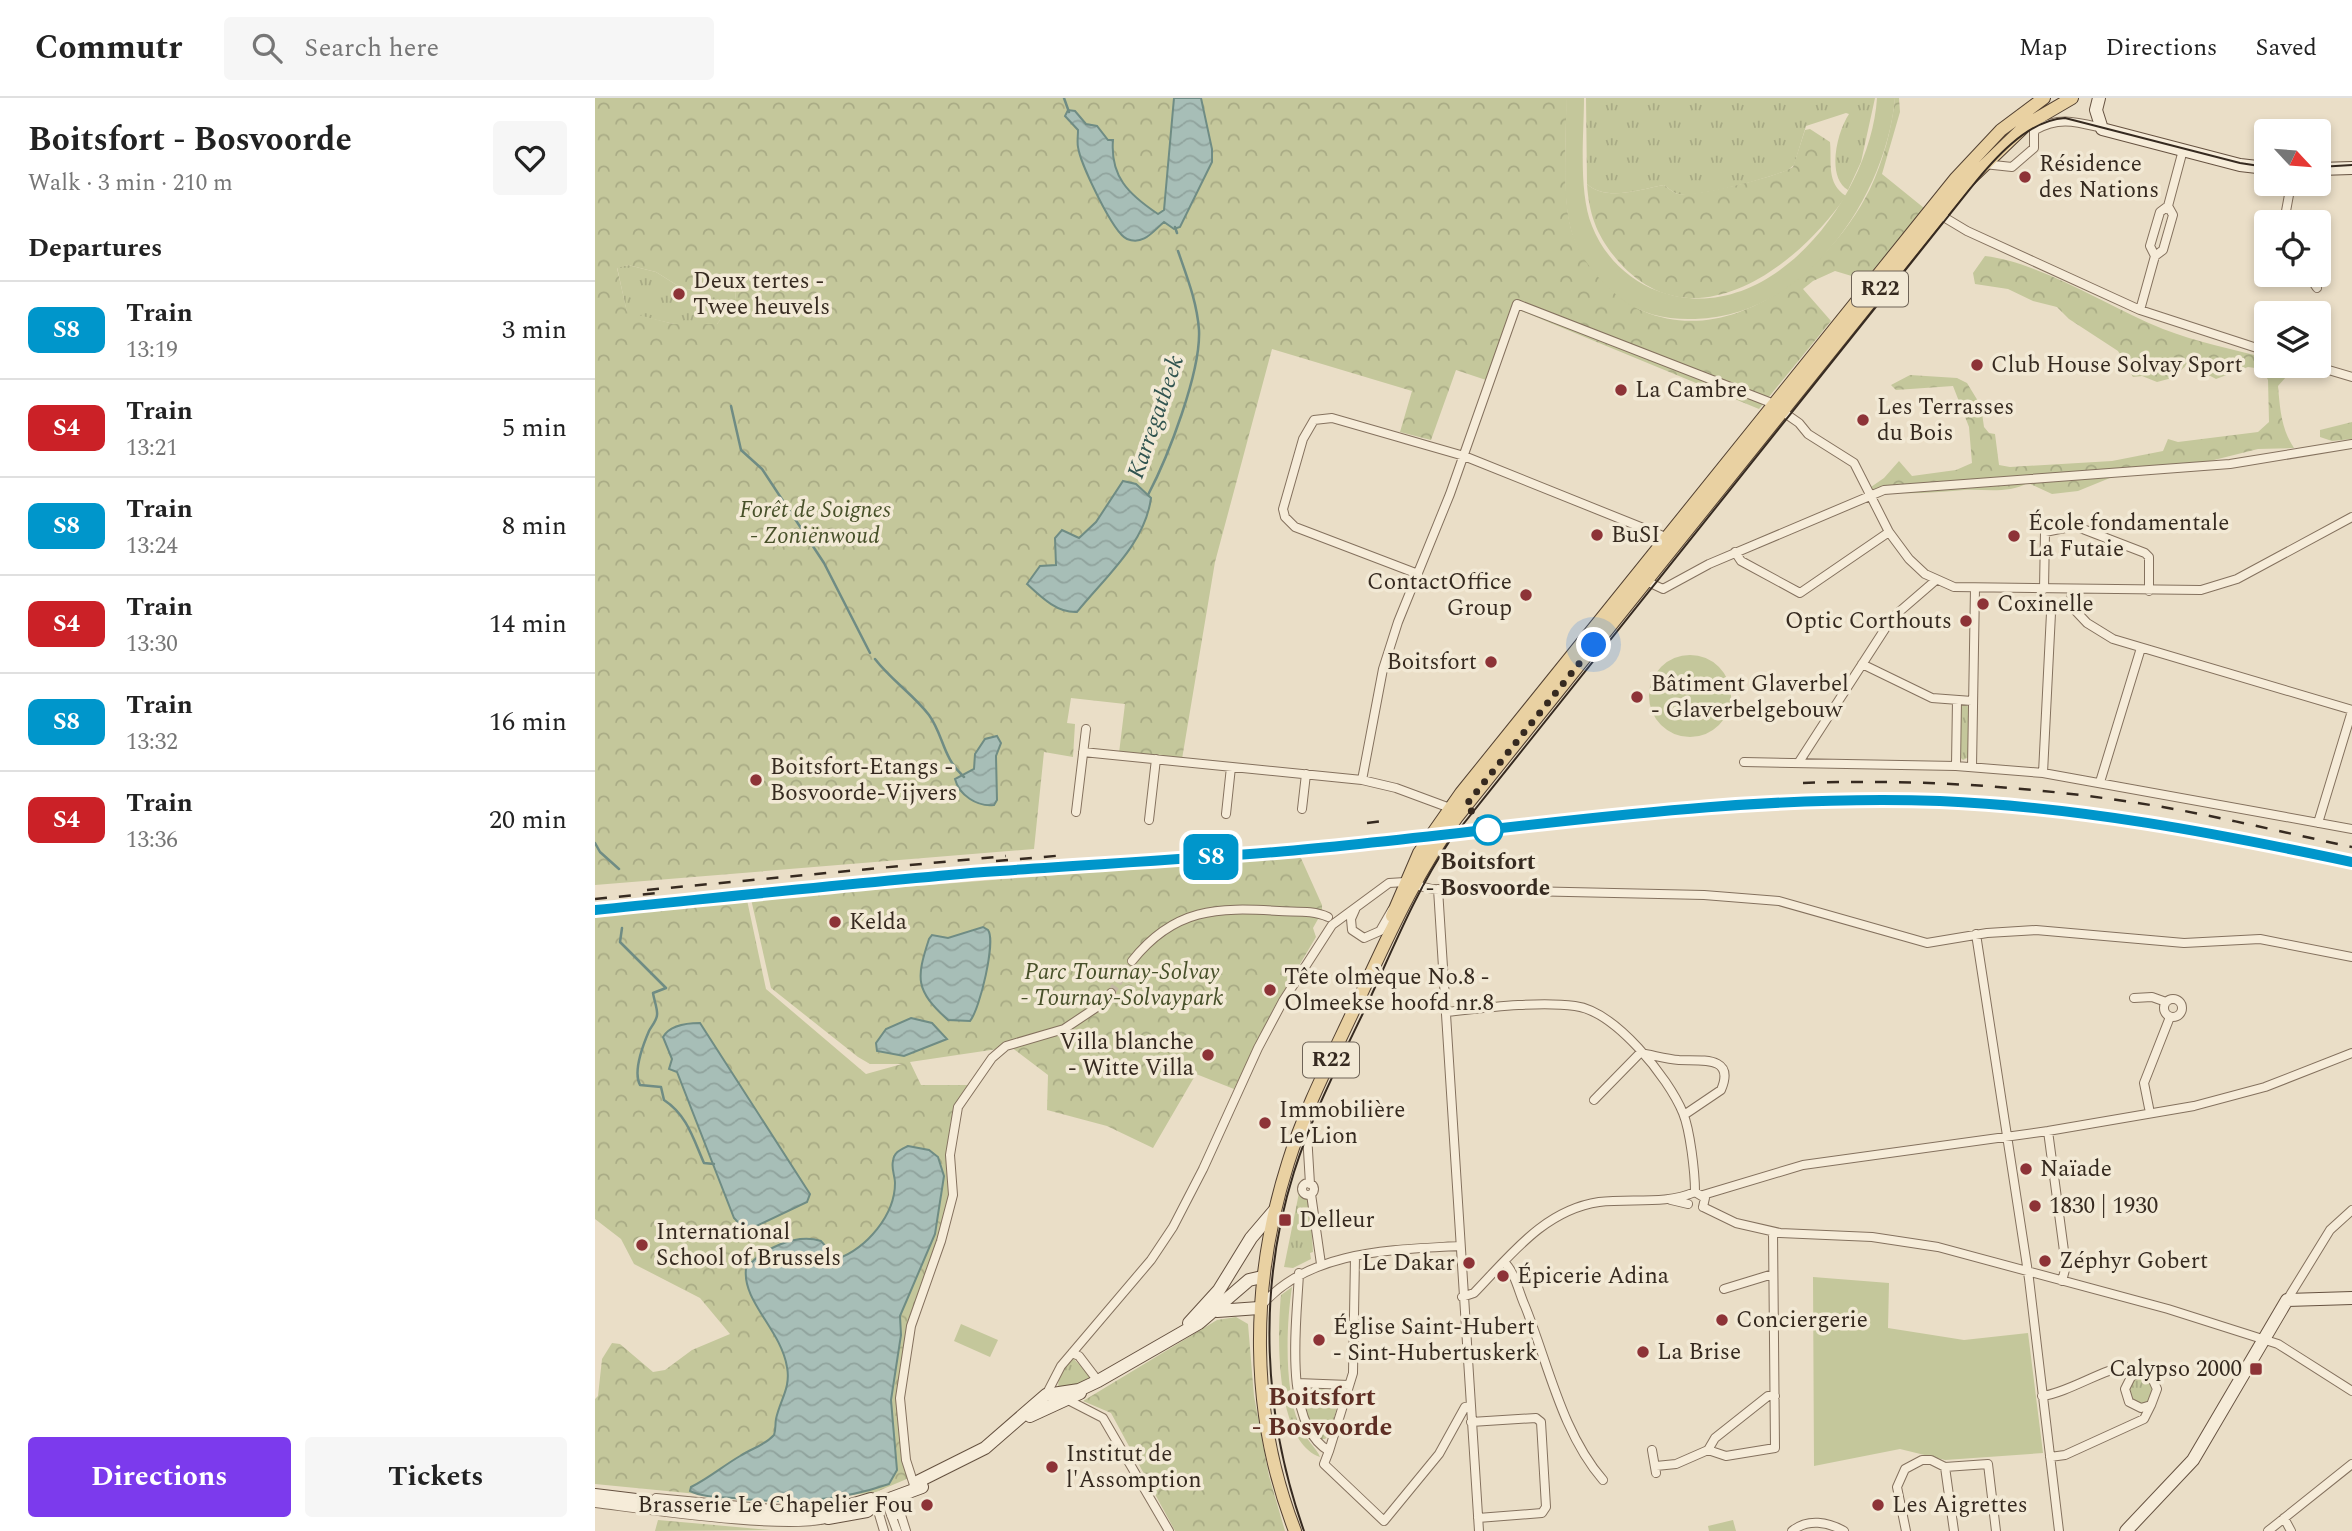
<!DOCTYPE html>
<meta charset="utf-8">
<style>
:root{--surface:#fff;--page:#f6f6f6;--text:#222;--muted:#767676;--line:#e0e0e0;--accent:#7c3aed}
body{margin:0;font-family:Spectral,serif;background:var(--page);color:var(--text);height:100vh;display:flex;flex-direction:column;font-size:26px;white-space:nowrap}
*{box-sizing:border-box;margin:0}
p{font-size:23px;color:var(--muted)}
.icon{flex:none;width:38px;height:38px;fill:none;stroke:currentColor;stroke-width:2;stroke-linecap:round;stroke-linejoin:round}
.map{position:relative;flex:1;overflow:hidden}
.side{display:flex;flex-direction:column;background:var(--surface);width:595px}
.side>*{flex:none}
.badge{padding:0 14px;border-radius:10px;font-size:24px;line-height:46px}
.needle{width:46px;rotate:116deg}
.tools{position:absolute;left:1659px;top:21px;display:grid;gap:14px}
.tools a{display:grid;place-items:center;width:77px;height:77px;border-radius:7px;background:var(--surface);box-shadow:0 4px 10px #0003;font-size:35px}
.you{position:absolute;width:35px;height:35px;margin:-18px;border:5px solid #fff;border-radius:50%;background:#1a73e8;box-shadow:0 0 0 10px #1a73e833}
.map>.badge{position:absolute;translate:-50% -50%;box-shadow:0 0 0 4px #fff}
h2{padding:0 28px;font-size:26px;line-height:63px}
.round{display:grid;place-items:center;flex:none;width:74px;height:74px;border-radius:7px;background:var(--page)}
.headline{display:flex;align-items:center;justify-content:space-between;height:119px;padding:0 28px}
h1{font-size:33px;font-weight:700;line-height:52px}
.cta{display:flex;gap:14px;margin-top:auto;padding:14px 28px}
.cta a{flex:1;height:80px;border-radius:7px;background:var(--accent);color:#fff;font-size:28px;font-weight:700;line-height:80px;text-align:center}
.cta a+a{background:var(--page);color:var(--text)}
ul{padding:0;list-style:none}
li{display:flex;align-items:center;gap:21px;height:98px;padding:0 28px;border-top:2px solid var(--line)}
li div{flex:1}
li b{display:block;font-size:26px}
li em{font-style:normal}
li .badge{min-width:77px;font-weight:700;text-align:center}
header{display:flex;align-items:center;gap:42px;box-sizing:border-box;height:98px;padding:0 35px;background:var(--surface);border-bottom:2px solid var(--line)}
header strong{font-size:33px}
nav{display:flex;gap:38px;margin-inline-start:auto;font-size:24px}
.search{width:490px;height:63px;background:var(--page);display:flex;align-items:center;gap:18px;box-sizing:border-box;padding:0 24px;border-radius:7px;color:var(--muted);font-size:26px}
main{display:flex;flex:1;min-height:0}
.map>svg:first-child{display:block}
</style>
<header>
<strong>Commutr</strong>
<div class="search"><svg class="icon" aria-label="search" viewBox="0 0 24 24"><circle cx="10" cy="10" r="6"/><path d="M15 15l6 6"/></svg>Search here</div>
<nav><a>Map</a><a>Directions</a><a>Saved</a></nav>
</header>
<main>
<section class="side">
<div class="headline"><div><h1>Boitsfort - Bosvoorde</h1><p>Walk · 3 min · 210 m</p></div><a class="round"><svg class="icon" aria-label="heart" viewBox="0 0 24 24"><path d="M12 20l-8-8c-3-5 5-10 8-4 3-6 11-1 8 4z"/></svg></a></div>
<h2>Departures</h2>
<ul>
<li><span class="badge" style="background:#0096cb;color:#fff">S8</span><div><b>Train</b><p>13:19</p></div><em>3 min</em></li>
<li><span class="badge" style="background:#cb2127;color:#fff">S4</span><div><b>Train</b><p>13:21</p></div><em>5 min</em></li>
<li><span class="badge" style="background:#0096cb;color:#fff">S8</span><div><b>Train</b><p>13:24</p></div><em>8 min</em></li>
<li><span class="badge" style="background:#cb2127;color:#fff">S4</span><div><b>Train</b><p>13:30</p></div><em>14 min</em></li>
<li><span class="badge" style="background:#0096cb;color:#fff">S8</span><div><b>Train</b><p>13:32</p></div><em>16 min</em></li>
<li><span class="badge" style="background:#cb2127;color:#fff">S4</span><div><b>Train</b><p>13:36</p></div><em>20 min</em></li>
</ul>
<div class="cta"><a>Directions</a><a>Tickets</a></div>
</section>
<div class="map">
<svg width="1757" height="1433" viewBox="0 0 1757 1433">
<defs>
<pattern id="grass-tufts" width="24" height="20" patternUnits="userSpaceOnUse" patternTransform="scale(1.75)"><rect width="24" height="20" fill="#c4c79b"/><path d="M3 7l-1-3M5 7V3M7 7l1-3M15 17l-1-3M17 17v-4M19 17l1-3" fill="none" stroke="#a9ab85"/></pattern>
<pattern id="forest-crowns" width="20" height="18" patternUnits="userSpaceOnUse" patternTransform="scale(1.75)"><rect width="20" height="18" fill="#c4c79b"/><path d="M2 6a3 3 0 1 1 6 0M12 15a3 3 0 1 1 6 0" fill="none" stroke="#a9ab85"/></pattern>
<pattern id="water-waves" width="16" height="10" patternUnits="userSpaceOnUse" patternTransform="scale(1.75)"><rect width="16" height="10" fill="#a7beb7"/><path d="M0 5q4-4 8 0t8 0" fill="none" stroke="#90a39d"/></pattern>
</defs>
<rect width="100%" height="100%" fill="#eadec7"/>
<path fill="url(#grass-tufts)" d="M991,0H1280L1266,64L1253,92C1231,79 1242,34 1254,16L1251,15L1211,28L1199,67L1193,72C1173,80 1102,100 1083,96C1078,95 1074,90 1069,87C1046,91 1012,104 992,86Z
M33,167L61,174L88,191L114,192L136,182L142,183L139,212L129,217L122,226H79L32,215L22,169Z
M1369,606L1374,609V659L1368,662L1364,658V611Z
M705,1090L715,1105L718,1154L715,1155L716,1161L698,1170L689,1169Z
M697,1189C691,1228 689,1293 705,1329C710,1340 722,1351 725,1359C680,1343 682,1237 686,1197Z
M478,1260L495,1278L494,1284L463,1291L464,1276Z
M1531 1293a14 14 0 1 1 28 0a14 14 0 1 1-28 0Z
M711,1290L746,1293L735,1336L730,1341H726L717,1332L707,1295Z"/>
<path fill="url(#forest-crowns)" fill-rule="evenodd" d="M0,0H971C972,36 966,105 978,137C987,163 1004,176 1024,194C1031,200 1039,210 1048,213C1139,252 1237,168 1275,91C1288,64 1297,30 1300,0H1304L1305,14L1287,76L1329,110L1270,182L1240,173L1218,183L1208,191L1236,223L1164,311L924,212L897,284L861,272L836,342L805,334L817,293L677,251L620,464L587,661L524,655L530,606L476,600L472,625L480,626L478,659L449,654L439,751L0,787ZM33,167L61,174L88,191L114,192L136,182L142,183L139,212L129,217L122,226H79L32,214L22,170Z
M1215,31L1235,44C1237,65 1231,85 1251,98C1203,168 1099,248 1024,164C1003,140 994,118 992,86C1012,104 1046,91 1069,87C1074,90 1078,95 1083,96C1100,99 1183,79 1198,69L1210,32Z
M1390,158C1448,165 1513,209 1568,231C1601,244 1637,251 1671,260V268L1700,269L1683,288C1685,310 1686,331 1699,350L1663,351L1595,368L1532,373L1483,393L1457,396L1433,385C1412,396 1391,391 1369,392C1336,395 1308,397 1276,393V389L1289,380L1304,363L1317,378L1361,372L1377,365L1374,329L1358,288L1301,292L1296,287L1315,277L1362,280L1372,285L1386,308L1389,329L1394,335L1400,336L1404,367L1415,369L1517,363L1568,353L1573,341L1583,344L1663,334L1674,324L1673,282L1667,271L1653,269L1621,281L1593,266L1577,280L1562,284L1547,278L1538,279L1523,253L1474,221L1462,209L1438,203L1413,191L1380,186L1378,175Z
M1757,324V341L1737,343L1725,339V332Z
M705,758L727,807V814L718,830L721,839L677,913L639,991L601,976L558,1050L512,1028L452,1012L453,977L416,949L315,964L326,987H374L360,1009L355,1026L353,1108L313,1227L303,1317L314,1380L281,1394L194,1405L0,1386V1301L3,1298L7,1261L17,1245L25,1246L58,1274L70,1272L97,1252L135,1236L105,1200L39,1166L26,1141L0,1121V816L152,802L171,891L271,976L307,966H275L263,959L176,890L156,801Z
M641,1219L653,1226L659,1298L674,1378L690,1433H580L516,1315L488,1303L622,1222Z
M63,1422L176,1432L60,1433Z"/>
<path fill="#c4c79b" d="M971,0H989C989,37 983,93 997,128C1008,157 1034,183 1063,193C1174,234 1276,98 1282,0H1300C1291,100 1209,219 1100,221C1073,222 1047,217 1025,200C1004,182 983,159 976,132C966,94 972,40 971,0Z
M1054 598a41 41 0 1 1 82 0a41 41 0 1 1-82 0Z
M1218,1179L1294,1185L1293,1230L1369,1242L1433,1235L1448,1355L1350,1362L1305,1351L1219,1368Z
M366,1226L403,1242L395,1259L359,1243Z
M1138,1422L1141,1433H1114L1113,1428Z"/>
<path fill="url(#water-waves)" stroke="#6f8c84" stroke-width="2" d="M579,0H606L617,51V64L585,129L579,131L569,124C559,132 549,148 532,141C518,135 485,65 483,49C482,44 483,38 483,32L470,18L473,12L480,13L491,26L502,28L513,42H518C515,78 533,96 563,116L569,112Z
M528,383L541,386L556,400C550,446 510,479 482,514C462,515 446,499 432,486L445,468L461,467L460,440L467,432L484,440L501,424Z
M402,638L406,645L401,658L402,702L399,707C382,709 364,697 360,681L379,671L380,656L390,641Z
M388,829L393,832C401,843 385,911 375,923L353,922C320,892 321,881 334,841L337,837L353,840Z
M316,920L337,925L352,941L309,958L282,953L281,945L291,931Z
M105,925L215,1096L212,1104L151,1133L139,1120L82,974L74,971L77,961L68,939C75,927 93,925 105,925Z
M313,1048L334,1052L343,1059L349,1078L340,1136L305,1218L306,1237L296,1302L302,1372L294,1386C242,1404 192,1406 138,1400C124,1399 107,1399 95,1393L96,1389C114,1380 128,1368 145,1358C157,1350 169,1348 179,1337C181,1331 180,1327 181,1321C185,1302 196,1290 192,1269C186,1232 147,1203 151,1171C166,1151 201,1135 226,1143L242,1161C272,1150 300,1117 300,1085C300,1078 296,1070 298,1063C299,1054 305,1052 313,1048Z"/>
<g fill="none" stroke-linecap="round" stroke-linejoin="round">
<path stroke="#6f8c84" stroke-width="2.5" d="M469,0L474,14
M580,129L582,135
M136,308L146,352L167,371L229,465L275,555
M553,397C573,359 606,274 604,232C602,204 592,179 583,153
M280,561C296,582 319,597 334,617C349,638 347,659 369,679
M0,745L5,754L24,771
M27,830L25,844L71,890L58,895C59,902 63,912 62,917C62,922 56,929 54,933C48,947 38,974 45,987L66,989L69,1002C92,1017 98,1040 109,1065L119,1066"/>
<path stroke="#c6baa6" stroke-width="8" stroke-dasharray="8 4" stroke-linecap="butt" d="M516,895L537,863"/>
<defs>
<path id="street" d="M1440,32C1464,18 1482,24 1507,30
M1389,66L1417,69L1439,50V21
M1342,115L1372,133L1545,212L1671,253
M1689,124L1696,86
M1560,158L1568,152L1578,117L1573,108
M1713,177L1722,190
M1545,212L1560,158L1555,148L1565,114L1573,108L1588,52
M1720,268L1757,279
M1140,454L1146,463L1205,495L1294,434
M823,476L700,429L690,419L688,411L708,341L719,322L737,320L869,358L1073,440
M1051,483L1068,491L1114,466L1289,392L1635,366L1757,346
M1449,491L1450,434L1480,428L1550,455L1554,459V493
M1477,492L1476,508L1492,525L1518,541L1757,612
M1267,566L1337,600L1377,603
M488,654L767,682L801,690L855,710
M1149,664L1361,668L1448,675L1757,731
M1204,664L1297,520L1341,482
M1361,668L1362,602
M1377,669L1380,490
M1448,675L1456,515L1461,508H1476
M767,682L788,571L803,524L855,396L922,206L1174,304L1204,325L1213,336L1259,365L1294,434L1314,461L1330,476L1359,489L1606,492L1642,481L1757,419
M1505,684L1546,550
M707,711L711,676
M481,714L491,631
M631,716L636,669
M554,722L561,661
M1723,725L1757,613
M820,787L837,791L1109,797L1184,803L1332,845L1392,835L1441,832L1589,845L1665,841L1757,859
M843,791L884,1433
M760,812L756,821L757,832L769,840L785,833L797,812
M1381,836L1434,1181L1464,1433
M537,863C579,810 622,809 684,813C700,814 718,812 733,819
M1539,900L1557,899L1571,904
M1569 910a9 9 0 1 1 18 0a9 9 0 1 1-18 0Z
M851,914C889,910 942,903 980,908C1020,913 1073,979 1088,1015C1095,1032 1100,1074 1100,1094
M999,1002L1045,955C1058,957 1071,961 1084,962C1105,963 1141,957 1126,992L1089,1017
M1554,1010L1549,985L1575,919
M711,1019L715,1086
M1453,1033L1471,1168L1467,1183
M707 1091a6 6 0 1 1 12 0a6 6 0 1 1-12 0Z
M716,1096L726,1166
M1108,1097L1208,1067L1453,1033L1599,1008L1670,989L1757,955
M1076,1102L1093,1106
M1108,1109L1141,1125L1185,1135L1277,1139L1343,1149L1573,1211L1683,1246L1757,1293
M909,1164C920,1174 924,1195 930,1208C953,1265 967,1335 1008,1382
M704,1175C702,1222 687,1326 734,1353L758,1275L760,1159
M1129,1191L1178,1176
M867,1199L879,1195C915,1158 949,1112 1004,1104C1036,1100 1070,1107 1100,1094L1110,1100L1108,1109
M1692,1202L1735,1132L1757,1112
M666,1208C714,1152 796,1152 864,1148
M477,1255L484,1258L503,1283
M702,1285L754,1287
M451,1297L466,1268L556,1162L578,1129L608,1071L663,950L688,903L737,827L794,785L810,784
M1447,1298C1473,1295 1511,1269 1531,1269C1539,1269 1550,1276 1557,1280L1562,1291L1556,1307L1546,1310L1534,1304L1530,1291L1536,1279L1545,1274
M473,1302L508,1320L574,1433
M876,1324L941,1320L946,1324L951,1409L947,1415L883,1420
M1057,1352L1061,1375
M1113,1352L1131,1358L1180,1350L1178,1134
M734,1353L729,1366L789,1423L844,1356L870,1309L874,1308
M1455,1359L1470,1357L1549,1321L1556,1307
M1061,1368L1081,1366L1113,1352L1120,1340L1173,1298H1180
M1350,1369L1359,1433
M320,1390L311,1362L305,1300L316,1228L346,1143L358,1097L355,1057L363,1009L397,960L411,948L469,931L502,909L516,895
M61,1400L178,1411L236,1409
M291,1403L302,1433
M0,1405C49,1411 195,1433 234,1420
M281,1406L289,1433
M296,1417H306L311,1433
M1689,1420L1696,1433
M1197,1433C1213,1420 1233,1424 1249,1433
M1311,1433L1302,1389L1310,1371L1327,1362H1336L1350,1369L1393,1366L1401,1433
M1673,1433L1757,1366"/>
<path id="secondary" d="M1504,0L1501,12L1507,31L1645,67L1671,70
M1724,71L1757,70
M622,1213L664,1210
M594,1225L624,1192L656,1140L679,1113
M435,1318L485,1295
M320,1390L322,1384L390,1350L451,1297L484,1292L503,1283L604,1225L654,1182L667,1179
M0,1397L181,1419L222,1417L276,1401L281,1406
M233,1420L272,1413L281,1406L327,1389
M1531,1433L1598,1362L1692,1202L1757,1200"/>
<path id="primary" d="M797,818L824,755L866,695L1361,80L1406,32L1449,0
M700,1433C654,1315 655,1185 693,1065C710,1010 738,957 762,905C792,841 820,776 862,719L1370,86L1431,27L1477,0"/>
</defs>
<use href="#street" stroke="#84715e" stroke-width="10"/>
<use href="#secondary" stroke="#665241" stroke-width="14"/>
<use href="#primary" stroke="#524031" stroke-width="14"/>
<use href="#street" stroke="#f6ecd9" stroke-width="8"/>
<use href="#secondary" stroke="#f6ecd9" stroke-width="12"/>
<use href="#primary" stroke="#e9d1a2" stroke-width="12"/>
<path stroke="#362a20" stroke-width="2" d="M1724,69L1757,67
M709,1433C668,1317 662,1192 699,1074C717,1017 745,963 771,909C797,853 820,795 854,744L1375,91C1397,63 1432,22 1470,20L1645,65L1671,69"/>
<path stroke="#362a20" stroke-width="2.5" stroke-dasharray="12 12" stroke-linecap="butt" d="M1208,685C1321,681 1432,688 1543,705C1615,716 1686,734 1757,749
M1524,719L1757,764
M772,725L787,723
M774,744L789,743
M401,763L471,757
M52,792L411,758
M0,801L63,795
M0,812L471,769"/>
</g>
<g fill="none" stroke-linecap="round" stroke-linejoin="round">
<defs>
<path id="line" d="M0,812C130,799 259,785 389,774C486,767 584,762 681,754C901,735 1123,695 1345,703C1485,709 1620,735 1757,764"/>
</defs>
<use href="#line" stroke="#fff" stroke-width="16"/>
<use href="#line" stroke="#0096cb" stroke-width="10"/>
<path stroke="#362a20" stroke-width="7" stroke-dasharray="0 12.6" d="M893,732L871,707L999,547"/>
</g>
<g fill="#8d3337" stroke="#f2e9d5" stroke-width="2.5">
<circle cx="1430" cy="79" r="7"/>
<circle cx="84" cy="196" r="7"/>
<circle cx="1382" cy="267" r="7"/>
<circle cx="1026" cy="292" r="7"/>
<circle cx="1268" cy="322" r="7"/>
<circle cx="1002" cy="437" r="7"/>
<circle cx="1419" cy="438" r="7"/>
<circle cx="931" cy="497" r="7"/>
<circle cx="1388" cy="506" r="7"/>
<circle cx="1371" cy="523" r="7"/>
<circle cx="896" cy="564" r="7"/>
<circle cx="1042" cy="599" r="7"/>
<circle cx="161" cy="682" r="7"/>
<circle cx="240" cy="824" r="7"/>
<circle cx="675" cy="892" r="7"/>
<circle cx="613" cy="957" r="7"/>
<circle cx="670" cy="1025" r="7"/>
<circle cx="1431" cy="1071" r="7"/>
<circle cx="1440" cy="1108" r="7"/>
<rect x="683" y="1115" width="14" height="14" rx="3.5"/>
<circle cx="47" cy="1147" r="7"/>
<circle cx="1450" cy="1163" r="7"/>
<circle cx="874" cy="1165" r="7"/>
<circle cx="908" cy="1178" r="7"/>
<circle cx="1127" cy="1222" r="7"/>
<circle cx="724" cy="1242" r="7"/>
<circle cx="1048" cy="1254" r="7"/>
<rect x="1654" y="1264" width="14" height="14" rx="3.5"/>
<circle cx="457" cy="1369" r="7"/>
<circle cx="332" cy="1407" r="7"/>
<circle cx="1283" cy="1407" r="7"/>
</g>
<circle fill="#fff" stroke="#0096cb" stroke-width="3.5" cx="893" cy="732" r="14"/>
<g text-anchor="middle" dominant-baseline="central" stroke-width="7" stroke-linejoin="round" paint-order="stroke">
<g fill="#f2e9d5" stroke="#6e6356" stroke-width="2">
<rect x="1257" y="173.5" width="56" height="35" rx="5"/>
<rect x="708" y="944.5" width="56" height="35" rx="5"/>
</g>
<g font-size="21" font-weight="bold" fill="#362a20">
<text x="1285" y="191">R22</text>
<text x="736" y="962">R22</text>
</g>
<g font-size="23" fill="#362a20" stroke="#f2e9d5" text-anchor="start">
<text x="1444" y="66">Résidence<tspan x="1444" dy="26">des Nations</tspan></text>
<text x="98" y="183">Deux tertes -<tspan x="98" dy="26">Twee heuvels</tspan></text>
<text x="1396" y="267">Club House Solvay Sport</text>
<text x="1040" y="292">La Cambre</text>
<text x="1282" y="309">Les Terrasses<tspan x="1282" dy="26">du Bois</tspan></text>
<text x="1433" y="425">École fondamentale<tspan x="1433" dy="26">La Futaie</tspan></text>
<text x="1016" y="437">BuSI</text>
<text x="917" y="484" text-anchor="end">ContactOffice<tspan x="917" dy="26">Group</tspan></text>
<text x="1402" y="506">Coxinelle</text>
<text x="1357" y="523" text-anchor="end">Optic Corthouts</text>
<text x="882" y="564" text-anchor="end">Boitsfort</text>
<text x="1056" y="586">Bâtiment Glaverbel<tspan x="1056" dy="26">- Glaverbelgebouw</tspan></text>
<text x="175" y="669">Boitsfort-Etangs -<tspan x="175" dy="26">Bosvoorde-Vijvers</tspan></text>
<text x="254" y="824">Kelda</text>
<text x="689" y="879">Tête olmèque No.8 -<tspan x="689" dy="26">Olmeekse hoofd nr.8</tspan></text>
<text x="599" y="944" text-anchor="end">Villa blanche<tspan x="599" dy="26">- Witte Villa</tspan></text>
<text x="684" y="1012">Immobilière<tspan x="684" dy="26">Le Lion</tspan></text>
<text x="1445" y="1071">Naïade</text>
<text x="1454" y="1108">1830 | 1930</text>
<text x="704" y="1122">Delleur</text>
<text x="61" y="1134">International<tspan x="61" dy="26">School of Brussels</tspan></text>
<text x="1464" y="1163">Zéphyr Gobert</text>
<text x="860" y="1165" text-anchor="end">Le Dakar</text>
<text x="922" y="1178">Épicerie Adina</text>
<text x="1141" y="1222">Conciergerie</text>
<text x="738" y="1229">Église Saint-Hubert<tspan x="738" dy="26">- Sint-Hubertuskerk</tspan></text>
<text x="1062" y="1254">La Brise</text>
<text x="1647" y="1271" text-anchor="end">Calypso 2000</text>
<text x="471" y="1356">Institut de<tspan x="471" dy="26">l'Assomption</tspan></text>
<text x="318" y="1407" text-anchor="end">Brasserie Le Chapelier Fou</text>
<text x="1297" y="1407">Les Aigrettes</text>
</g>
<g font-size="23" font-style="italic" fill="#475029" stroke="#f2e9d5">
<text x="220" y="412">Forêt de Soignes<tspan x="220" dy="26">- Zoniënwoud</tspan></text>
<text x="527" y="874">Parc Tournay-Solvay<tspan x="527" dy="26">- Tournay-Solvaypark</tspan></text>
</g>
<g font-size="23" font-weight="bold" fill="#362a20" stroke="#f2e9d5">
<text x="893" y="764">Boitsfort<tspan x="893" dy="26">- Bosvoorde</tspan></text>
</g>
<g font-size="24" font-style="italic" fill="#315450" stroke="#f2e9d5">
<text transform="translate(561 319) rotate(-71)">Karregatbeek</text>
</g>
<g font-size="26" font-weight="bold" fill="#5e2e24" stroke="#f2e9d5">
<text x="727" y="1299">Boitsfort<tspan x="727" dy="30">- Bosvoorde</tspan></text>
</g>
</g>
</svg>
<div class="tools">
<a><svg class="needle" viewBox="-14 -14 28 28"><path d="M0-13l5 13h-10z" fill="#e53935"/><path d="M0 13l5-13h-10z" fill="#767676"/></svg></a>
<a><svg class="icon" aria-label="locate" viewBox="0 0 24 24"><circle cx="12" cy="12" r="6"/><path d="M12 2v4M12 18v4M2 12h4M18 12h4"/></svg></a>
<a><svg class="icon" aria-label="layers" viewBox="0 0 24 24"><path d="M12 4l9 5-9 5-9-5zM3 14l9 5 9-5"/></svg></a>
</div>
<div class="you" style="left:999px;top:547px"></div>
<b class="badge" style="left:616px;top:759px;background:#0096cb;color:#fff">S8</b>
</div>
</main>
